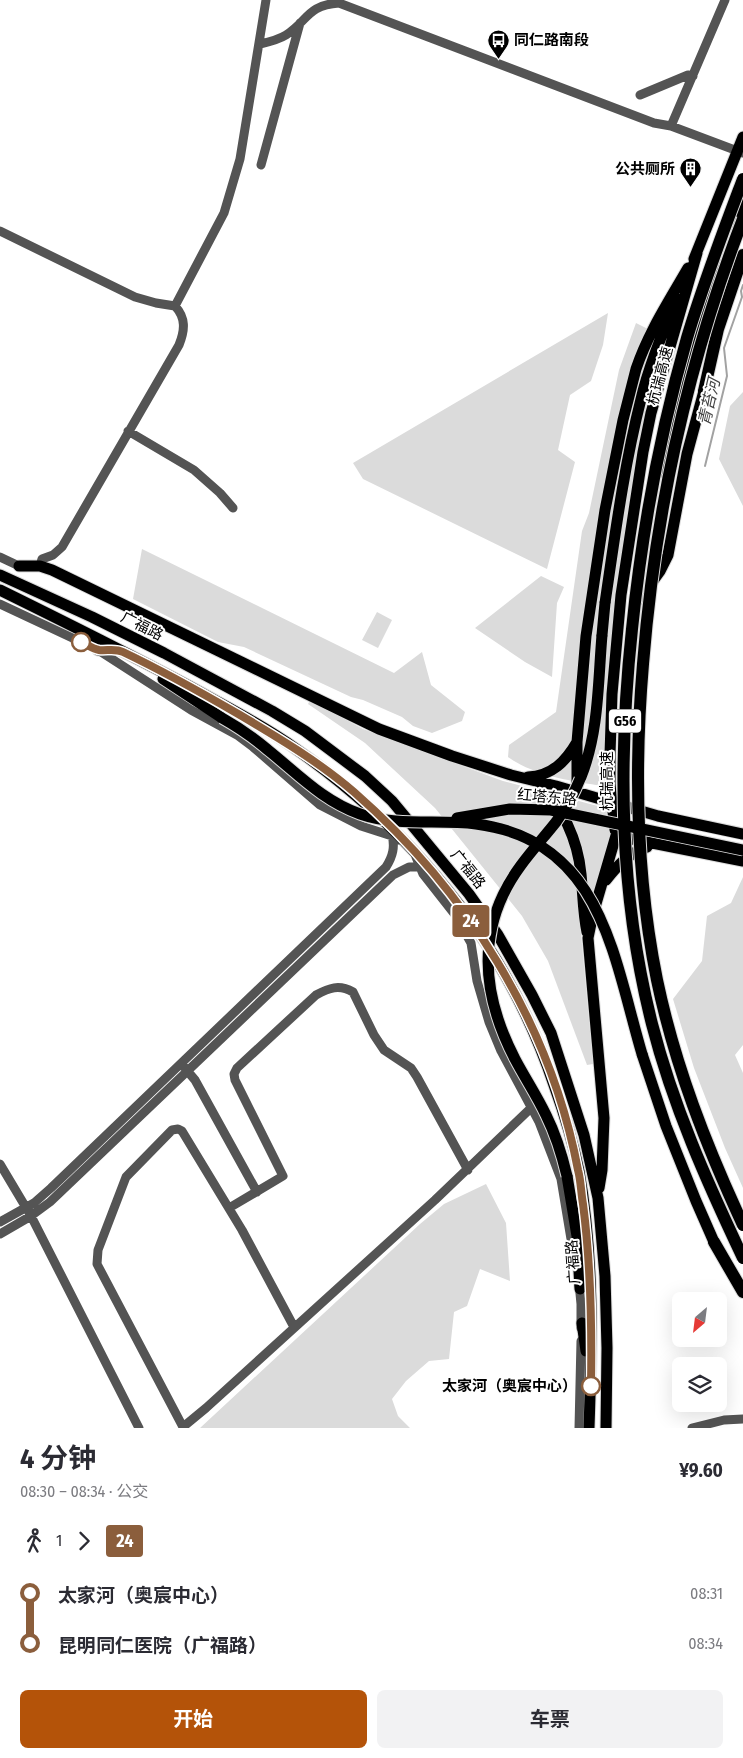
<!DOCTYPE html>
<html lang="zh">
<meta charset="utf-8">
<style>
:root{--surface:#fff;--page:#f2f2f3;--text:#2b2b33;--muted:#7c7c81;--accent:#b45309}
body{margin:0;font-family:"Fira Sans Condensed","Noto Sans SC",sans-serif;background:var(--page);color:var(--text);height:100vh;display:flex;flex-direction:column;font-size:19px;white-space:nowrap}
*{box-sizing:border-box;margin:0}
p{font-size:16px;color:var(--muted)}
.icon{flex:none;width:28px;height:28px;fill:none;stroke:currentColor;stroke-width:2;stroke-linecap:round;stroke-linejoin:round}
.map{position:relative;height:1428px;overflow:hidden}
.side{display:flex;flex-direction:column;background:var(--surface);flex:1}
.side>*{flex:none}
.badge{padding:0 10px;border-radius:4px;font-size:18px;line-height:32px}
.needle{width:32px;rotate:208deg}
.controls{position:absolute;left:672px;top:1292px;display:grid;gap:10px}
.controls a{display:grid;place-items:center;width:55px;height:55px;border-radius:8px;background:var(--surface);box-shadow:0 5px 20px #0002;font-size:25px}
.map>.badge{position:absolute;translate:-50% -50%;box-shadow:0 0 0 2px #fff}
.legs{display:flex;align-items:center;gap:8px;height:55px;padding:0 20px;font-size:16px}
.legs p{margin-inline-start:auto}
.head{display:flex;align-items:center;justify-content:space-between;height:85px;padding:0 20px}
h1{font-size:28px;font-weight:700;line-height:38px}
.action{display:flex;gap:10px;margin-top:auto;padding:10px 20px}
.action a{flex:1;height:58px;border-radius:8px;background:var(--accent);color:#fff;font-size:20px;font-weight:700;line-height:58px;text-align:center}
.action a+a{background:var(--page);color:var(--text)}
ul{padding:0 20px;list-style:none}
li{display:flex;align-items:center;gap:18px;height:50px;font-size:19px}
li i{display:grid;place-items:center;width:8px;height:100%;margin:0 6px;background:currentColor}
li i::after{content:'';width:12px;height:12px;margin:-6px;border:4px solid;border-radius:50%;background:var(--surface)}
li p{margin-inline-start:auto}
li:first-child i{background:linear-gradient(#0000 50%,currentColor 0)}
li:last-child i{background:linear-gradient(currentColor 50%,#0000 0)}
.map>svg:first-child{display:block}
</style>
<div class="map">
<svg width="743" height="1428" viewBox="0 0 743 1428">
<rect width="100%" height="100%" fill="#fff"/>
<path fill="#dbdbdb" d="M608,313L603,345L591,381L570,395L558,450L575,462L547,569L363,479L353,463Z
M636,323L656,333L638,410L646,412L617,583L606,700L607,739L603,786C571,781 535,776 508,757L509,745L556,712L582,531L589,513L619,370Z
M743,392V506L719,459L730,406Z
M142,549L394,673L422,652L431,685L465,712L462,721L432,733L413,726L402,717L363,700L351,697L244,647L218,642L133,599Z
M541,576L564,587L557,603L552,677L525,662L475,628Z
M377,612L392,620L378,648L362,640Z
M310,700L363,729L503,781L609,809L612,837L597,883L580,923L593,1064L587,1065L548,961L522,916L435,808L365,743L308,704Z
M743,877V1045L735,1055L743,1073V1188L725,1148L694,1068L673,999L702,961L707,916L731,903Z
M486,1184L506,1223L510,1281L480,1269L467,1306L454,1312L449,1359L429,1361L406,1381L392,1399L398,1416L410,1428H200L420,1224L444,1204Z"/>
<g fill="none" stroke-linecap="round" stroke-linejoin="round">
<path stroke="#a2a2a2" stroke-width="2" d="M705,466L727,376L724,348L742,297L741,291L743,285"/>
<defs>
<path id="major" d="M694,259L743,137
M661,472C683,379 708,288 743,198
M19,566H40L52,570L379,729L452,756L511,775L556,786L658,816L743,834
M0,575L92,617L164,653L272,711L305,731L365,776L392,801L469,894L498,935L532,995L551,1033L584,1135L598,1198L605,1276L607,1348L606,1428
M0,590C67,623 134,656 200,692C232,710 266,727 296,749C416,834 507,945 554,1085C564,1113 573,1142 579,1171C594,1256 592,1342 589,1428
M639,600L660,571L668,555L687,454L704,391
M605,603C615,535 624,466 641,399C649,365 663,331 677,299
M85,636L98,650H116
M163,679L222,718
M528,777C552,776 566,761 577,742
M581,777C599,732 598,682 602,635
M538,782C562,806 578,840 581,874C583,894 583,913 587,932
M577,789V742L586,636L605,510L623,420L636,369C648,333 669,301 688,268
M615,830L610,784V754L612,694L621,595L643,452L651,413L697,253
M617,836L743,861
M606,880C618,865 629,853 647,847
M642,1054L666,1126L696,1201L714,1242
M567,1176L577,1236L580,1289
M599,1188L602,1170L604,1118L588,938L593,914L622,815
M582,1323L586,1351"/>
<path id="highway" d="M704,391L718,329L743,255
M714,1242L743,1292"/>
</defs>
<use href="#major" stroke="#dbdbdb" stroke-width="13"/>
<use href="#highway" stroke="#dbdbdb" stroke-width="14"/>
<path stroke="#545454" stroke-width="9" d="M260,44C269,42 278,40 286,35C308,21 307,5 339,3L654,123L671,126L743,153
M640,95L688,75L693,76
M671,126L725,0
M261,165L300,23
M0,231L135,297L156,303L175,306C186,318 185,330 179,345L62,547L53,555L42,559L40,566
M175,306L224,213L240,159L266,0
M128,431L194,470L220,493L233,508
M0,557L19,566
M0,604L98,650L191,710L237,735L253,747L320,805L361,826L392,836L399,840
M416,857L423,874L456,916L471,943L477,981L489,1022L501,1051L539,1122L561,1179L575,1263
M184,1067L195,1080L257,1192
M0,1164L31,1216L139,1428
M229,1208L283,1176L235,1080L234,1074L237,1068L316,995C329,988 339,984 353,992L374,1035L384,1050L411,1068L417,1077L468,1170
M0,1222L34,1203L51,1188L386,867C393,856 395,847 392,835
M0,1234L31,1216L50,1202L393,875L409,867H425
M579,1283L581,1304V1328
M294,1327L242,1230L182,1131L178,1129L172,1130L126,1177L98,1250L97,1264L183,1427L206,1408L435,1200L531,1108
M579,1428L581,1341
M692,1428L724,1420L743,1419"/>
<use href="#major" stroke="#000" stroke-width="11"/>
<use href="#highway" stroke="#000" stroke-width="12"/>
<defs>
<path id="major-bridge" d="M602,635L605,603
M222,718C238,727 254,738 268,750C298,774 323,801 360,814C398,827 438,819 476,824C602,840 613,956 642,1054
M457,818L510,809L551,810L743,850
M567,1176C562,1155 556,1135 546,1115C537,1096 525,1078 515,1059C488,1007 477,950 503,895C516,867 537,846 556,822C566,808 574,794 580,779"/>
<path id="highway-bridge" d="M743,179C723,232 703,284 687,338C660,433 642,531 632,629C618,761 619,894 652,1024C673,1106 707,1182 743,1258
M743,219C688,362 655,512 643,664C634,770 636,876 657,980C675,1066 706,1145 743,1225"/>
</defs>
<use href="#major-bridge" stroke="#dbdbdb" stroke-width="13" stroke-linecap="butt"/>
<use href="#highway-bridge" stroke="#dbdbdb" stroke-width="14" stroke-linecap="butt"/>
<use href="#major-bridge" stroke="#000" stroke-width="11"/>
<use href="#highway-bridge" stroke="#000" stroke-width="12"/>
</g>
<g fill="none" stroke-linecap="round" stroke-linejoin="round">
<defs>
<path id="line-1" d="M81,642C86,644 93,649 99,650C107,651 115,648 123,652C163,671 202,693 240,715C279,738 319,762 354,792C466,890 550,1022 578,1170C581,1181 581,1193 583,1204C591,1265 592,1325 591,1386"/>
</defs>
<use href="#line-1" stroke="#fff" stroke-width="11"/>
<use href="#line-1" stroke="#8b5e3c" stroke-width="8"/>
</g>
<defs>
<symbol id="bus-pin" viewBox="-11 -11 22 30"><path d="M0 17L-7.5 6A9.5 9.5 0 1 1 7.5 6Z" fill="#000" stroke="#fff"/><path d="M-5-6H5V4H4V6H2V4H-2V6H-4V4H-5ZM-3.5-4V0h7V-4ZM-3.5 1.2v1.5H-2V1.2ZM2 1.2v1.5H3.5V1.2Z" fill="#fff"/></symbol>
<symbol id="building-pin" viewBox="-11 -11 22 30"><path d="M0 17L-7.5 6A9.5 9.5 0 1 1 7.5 6Z" fill="#000" stroke="#fff"/><path d="M-4-6H4V6H1V3H-1V6H-4ZM-2.5-4.3h1.7v1.8h-1.7ZM.8-4.3h1.7v1.8H.8ZM-2.5-1h1.7V.8h-1.7ZM.8-1h1.7V.8H.8Z" fill="#fff"/></symbol>
</defs>
<g fill-rule="evenodd">
<use href="#bus-pin" x="486" y="28" width="25" height="34"/>
<use href="#building-pin" x="678" y="156" width="25" height="34"/>
</g>
<g fill="#fff" stroke="#8b5e3c" stroke-width="2.5">
<circle cx="81" cy="642" r="9"/>
<circle cx="591" cy="1386" r="9"/>
</g>
<g text-anchor="middle" dominant-baseline="central" stroke-width="4" stroke-linejoin="round" paint-order="stroke">
<rect fill="#fff" stroke="#4c4c4c" stroke-width="1" x="609" y="709.5" width="32" height="23" rx="4"/>
<g font-size="14" font-weight="bold" fill="#000">
<text x="625" y="721">G56</text>
</g>
<g font-size="15" font-weight="bold" fill="#000" stroke="#fff" text-anchor="start">
<text x="514" y="40">同仁路南段</text>
<text x="675" y="169" text-anchor="end">公共厕所</text>
</g>
<g font-size="15" fill="#000" stroke="#fff">
<text transform="translate(660 376) rotate(-75)">杭瑞高速</text>
<text transform="translate(142 626) rotate(27)">广福路</text>
<text transform="translate(607 781) rotate(-90)">杭瑞高速</text>
<text transform="translate(547 797) rotate(5)">红塔东路</text>
<text transform="translate(468 869) rotate(51)">广福路</text>
<text transform="translate(573 1262) rotate(-94)">广福路</text>
</g>
<g font-size="15" font-weight="bold" fill="#000" stroke="#fff" text-anchor="end">
<text x="577" y="1386">太家河（奥宸中心）</text>
</g>
<g font-size="16" font-style="italic" fill="#434343" stroke="#fff">
<text transform="translate(709 402) rotate(-77)">青苔河</text>
</g>
</g>
</svg>
<div class="controls">
<a><svg class="needle" viewBox="-14 -14 28 28"><path d="M0-13l5 13h-10z" fill="#e53935"/><path d="M0 13l5-13h-10z" fill="#7c7c81"/></svg></a>
<a><svg class="icon" aria-label="layers" viewBox="0 0 24 24"><path d="M12 4l9 5-9 5-9-5zM3 14l9 5 9-5"/></svg></a>
</div>
<b class="badge" style="left:471px;top:921px;background:#8b5e3c;color:#fff">24</b>
</div>
<section class="side">
<div class="head"><div><h1>4 分钟</h1><p>08:30 – 08:34 · 公交</p></div><b>¥9.60</b></div>
<div class="legs"><svg class="icon" aria-label="walk" viewBox="0 0 24 24"><circle cx="13" cy="4" r="2"/><path d="M13 8l-2 6 4 7M11 14l-3 7M7 12l3-4h3l4 4"/></svg>1<svg class="icon" aria-label="forward" viewBox="0 0 24 24"><path d="M9 5l7 7-7 7"/></svg><b class="badge" style="background:#8b5e3c;color:#fff">24</b></div>
<ul>
<li><i style="color:#8b5e3c"></i><b>太家河（奥宸中心）</b><p>08:31</p></li>
<li><i style="color:#8b5e3c"></i><b>昆明同仁医院（广福路）</b><p>08:34</p></li>
</ul>
<div class="action"><a>开始</a><a>车票</a></div>
</section>
